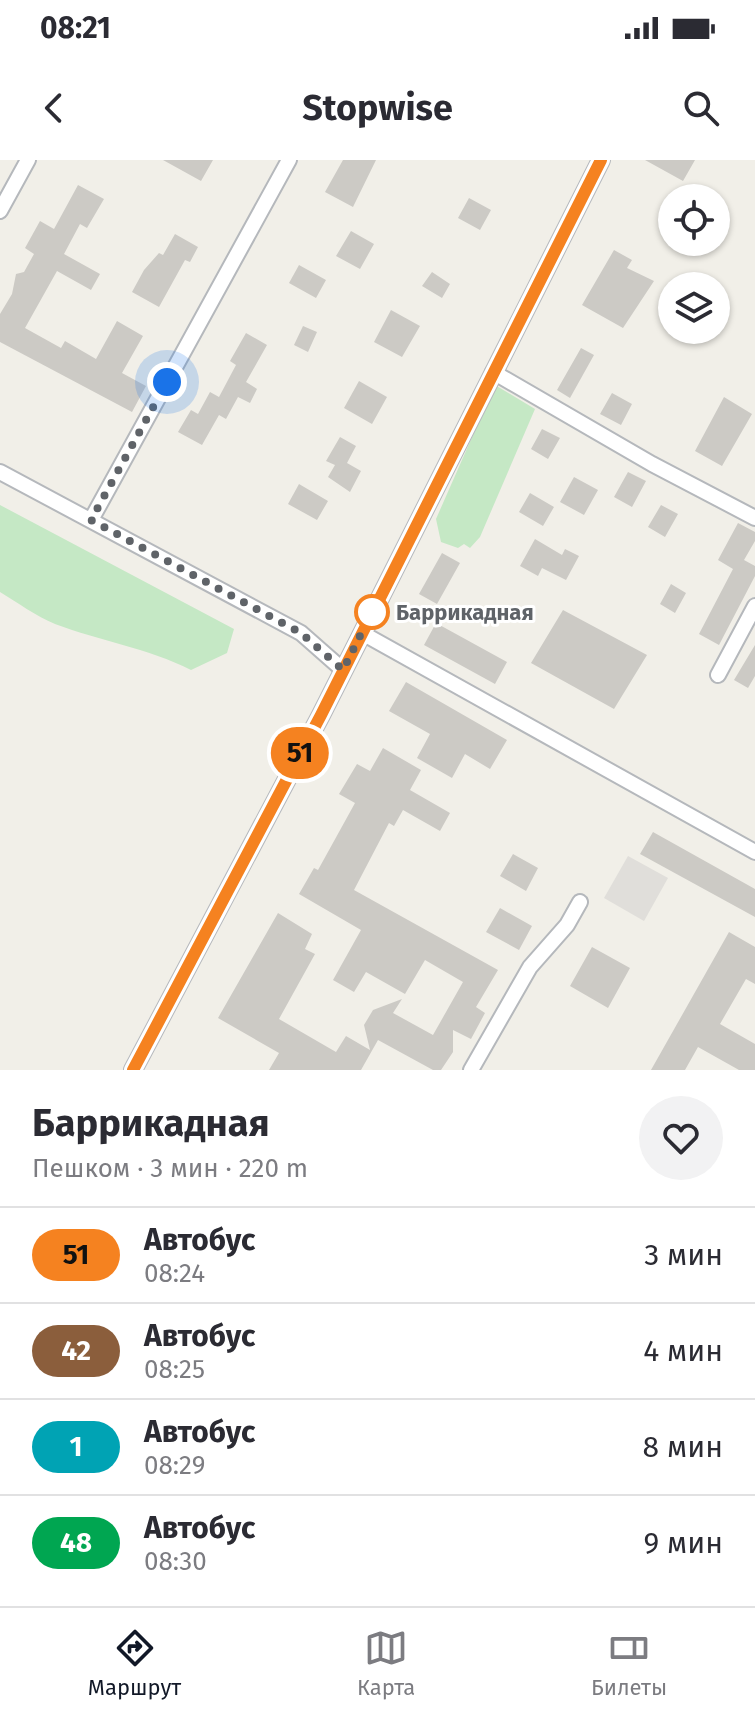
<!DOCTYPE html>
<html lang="ru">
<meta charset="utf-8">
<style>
:root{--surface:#fff;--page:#f2f2f3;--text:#2b2b33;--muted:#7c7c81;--line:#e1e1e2;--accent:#111827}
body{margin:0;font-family:"Fira Sans",sans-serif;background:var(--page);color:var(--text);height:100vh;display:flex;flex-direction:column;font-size:30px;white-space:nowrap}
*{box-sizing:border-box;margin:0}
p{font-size:26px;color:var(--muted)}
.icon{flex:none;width:44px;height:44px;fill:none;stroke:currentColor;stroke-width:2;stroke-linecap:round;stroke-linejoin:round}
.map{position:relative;height:910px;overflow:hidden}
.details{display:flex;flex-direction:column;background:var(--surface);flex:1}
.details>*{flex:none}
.badge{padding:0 16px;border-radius:26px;font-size:28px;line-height:52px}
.fabs{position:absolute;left:658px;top:24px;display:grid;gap:16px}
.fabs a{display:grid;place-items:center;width:72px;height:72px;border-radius:50%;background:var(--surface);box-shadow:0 2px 6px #0004;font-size:40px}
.you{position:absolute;width:40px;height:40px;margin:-20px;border:6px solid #fff;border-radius:50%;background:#1a73e8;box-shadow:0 0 0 12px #1a73e833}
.map>.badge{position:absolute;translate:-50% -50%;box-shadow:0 0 0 4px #fff}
.round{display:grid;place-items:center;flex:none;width:84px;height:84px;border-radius:42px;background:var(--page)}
.summary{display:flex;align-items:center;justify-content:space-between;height:136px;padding:0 32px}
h1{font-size:38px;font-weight:700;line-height:60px}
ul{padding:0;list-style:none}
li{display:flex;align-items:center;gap:24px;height:96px;padding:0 32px;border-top:2px solid var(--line)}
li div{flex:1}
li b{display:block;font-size:30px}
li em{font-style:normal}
li .badge{min-width:88px;font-weight:700;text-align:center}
.status{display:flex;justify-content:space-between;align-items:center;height:56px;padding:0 40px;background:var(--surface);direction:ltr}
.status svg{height:22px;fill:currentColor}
header{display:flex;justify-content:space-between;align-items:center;height:104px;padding:0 32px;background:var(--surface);font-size:36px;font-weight:700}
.menu{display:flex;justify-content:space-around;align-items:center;height:112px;border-top:2px solid var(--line);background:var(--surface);font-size:22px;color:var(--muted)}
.menu a{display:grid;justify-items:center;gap:4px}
.menu .active{color:var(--accent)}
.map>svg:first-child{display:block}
</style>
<div class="status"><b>08:21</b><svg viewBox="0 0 49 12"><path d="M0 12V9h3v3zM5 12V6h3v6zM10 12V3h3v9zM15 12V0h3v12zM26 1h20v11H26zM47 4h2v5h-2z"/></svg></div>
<header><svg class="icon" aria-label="back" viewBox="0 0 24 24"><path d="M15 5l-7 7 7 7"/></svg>Stopwise<svg class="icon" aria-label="search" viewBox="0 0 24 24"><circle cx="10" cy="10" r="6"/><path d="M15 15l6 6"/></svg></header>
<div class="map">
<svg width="755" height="910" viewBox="0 0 755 910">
<rect width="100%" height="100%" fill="#f1efe8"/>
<path fill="#e0deda" d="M628,696L668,718L644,761L604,738Z"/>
<path fill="#c5e8c5" d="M495,225L535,249L480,377L470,388L464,384L458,388L441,382L436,359Z
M0,345L234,469L227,493L191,510C148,488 100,481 55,464C36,456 18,443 0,432Z"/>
<path fill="#cccac5" d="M163,0H213L201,21Z
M343,0H376L353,47L325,32Z
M645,0H695L683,21Z
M78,25L104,39L87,68L80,64L64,94L100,114L91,130L57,111L25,168L61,188L65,181L96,199L117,161L143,176L122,213L146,226L132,252L0,182V154L12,134L16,114L24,112L34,94L25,88L40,61L54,69Z
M469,38L491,50L480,70L458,58Z
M351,71L374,84L360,109L336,96Z
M175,74L198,87L190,102L185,100L159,147L132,132L144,110L159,93L163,95Z
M614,90L632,100L627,108L654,121L623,168L582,145Z
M299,105L326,120L316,138L289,123Z
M432,112L450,124L442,138L422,126Z
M391,150L420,166L402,197L374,182Z
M303,166L317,172L308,192L294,185Z
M246,173L267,185L246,222L257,229L250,243L238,237L226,259L219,255L202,285L178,272L191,250L198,254L210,232L219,237L236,205L230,201Z
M581,188L594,195L570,238L557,230Z
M359,221L387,237L372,264L344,248Z
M612,233L632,244L621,265L600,254Z
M724,237L752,254L722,306L695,291Z
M542,269L560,278L548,299L531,289Z
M340,277L356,286L347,303L361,311L350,332L328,317L335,305L326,301Z
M628,312L646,321L632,347L614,337Z
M574,317L598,330L584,355L560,342Z
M299,324L328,341L317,360L288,344Z
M530,333L554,347L543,366L519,352Z
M661,345L678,354L665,377L648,367Z
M738,363L755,372V381L744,400L755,406V416L719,485L699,474L733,409L718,400Z
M535,379L562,395L565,389L579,396L566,420L542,408L538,416L520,406Z
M442,393L460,403L437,444L419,434Z
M671,424L686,433L675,453L660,444Z
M563,450L647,495L614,549L531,503Z
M436,463L507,502L495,524L424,485Z
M755,485V516L748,528L734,520Z
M406,522L507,580L490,609L465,594L452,618L417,598L430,574L389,551Z
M383,588L421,610L410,630L450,653L440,671L403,650L394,666L389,663L354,730L498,810L476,847L485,853L471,879L453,870V892L441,910H433L378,880L361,910H269L279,893L218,858L278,753L312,774L305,789L315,794L279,859L336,892L346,876L370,890L364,865L373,850L402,839L393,853L433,875L463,822L425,800L405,834L366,812L354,832L333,820L361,770L299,734L314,708L318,710L355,643L339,634L357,604L370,611Z
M653,672L755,729V757L640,694Z
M513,694L538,708L526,731L500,716Z
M500,748L532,766L519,790L486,772Z
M729,772L755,787V824L746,819L720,864L755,884V910H739L698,887L685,910H651Z
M592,787L630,808L608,848L570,826Z"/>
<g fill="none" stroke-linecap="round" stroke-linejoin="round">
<defs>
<path id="minor" d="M0,51L28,0
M493,212L652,304L755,358
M0,312L301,473L343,510
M91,360L289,0
M362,473L755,692
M718,515L755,446
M471,910L530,807L567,765L580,742"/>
<path id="tertiary" d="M133,910L321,555L601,0"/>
</defs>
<use href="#minor" stroke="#b5b8bc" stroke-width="18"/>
<use href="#tertiary" stroke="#b5b8bc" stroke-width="20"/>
<use href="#minor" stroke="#fff" stroke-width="14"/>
<use href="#tertiary" stroke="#fff" stroke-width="16"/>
</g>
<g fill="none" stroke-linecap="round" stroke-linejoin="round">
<defs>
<path id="line" d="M133,910L321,555L601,0"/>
</defs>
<use href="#line" stroke="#fff" stroke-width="18"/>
<use href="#line" stroke="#f58220" stroke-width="12"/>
<path stroke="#5f6368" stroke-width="8" stroke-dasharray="0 14.4" d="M167,222L91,360L301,473L343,510L372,452"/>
</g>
<circle fill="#fff" stroke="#f58220" stroke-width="4" cx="372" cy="452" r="16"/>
<g text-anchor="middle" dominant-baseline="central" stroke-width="6" stroke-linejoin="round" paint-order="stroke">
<g font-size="22" font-weight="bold" fill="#5f6368" stroke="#fff" text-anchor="start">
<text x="396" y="452">Баррикадная</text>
</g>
</g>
</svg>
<div class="fabs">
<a><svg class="icon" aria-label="locate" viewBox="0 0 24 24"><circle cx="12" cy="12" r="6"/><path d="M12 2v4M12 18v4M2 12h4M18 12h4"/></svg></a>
<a><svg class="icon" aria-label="layers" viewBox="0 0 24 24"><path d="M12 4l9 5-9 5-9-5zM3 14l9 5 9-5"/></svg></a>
</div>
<div class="you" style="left:167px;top:222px"></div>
<b class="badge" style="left:300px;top:593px;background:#f58220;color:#111">51</b>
</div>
<section class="details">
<div class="summary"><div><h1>Баррикадная</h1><p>Пешком · 3 мин · 220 m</p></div><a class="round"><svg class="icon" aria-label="heart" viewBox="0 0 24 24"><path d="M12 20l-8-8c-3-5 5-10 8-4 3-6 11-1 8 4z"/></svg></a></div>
<ul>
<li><span class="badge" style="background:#f58220;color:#111">51</span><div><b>Автобус</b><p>08:24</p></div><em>3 мин</em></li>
<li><span class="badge" style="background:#8b5e3c;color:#fff">42</span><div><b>Автобус</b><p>08:25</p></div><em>4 мин</em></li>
<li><span class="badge" style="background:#00a3b4;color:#fff">1</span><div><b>Автобус</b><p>08:29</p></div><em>8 мин</em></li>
<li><span class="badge" style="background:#00a651;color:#fff">48</span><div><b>Автобус</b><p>08:30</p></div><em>9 мин</em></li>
</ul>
</section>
<nav class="menu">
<a class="active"><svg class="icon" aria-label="directions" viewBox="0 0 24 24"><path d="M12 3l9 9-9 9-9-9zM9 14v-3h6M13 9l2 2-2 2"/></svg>Маршрут</a>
<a><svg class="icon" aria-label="map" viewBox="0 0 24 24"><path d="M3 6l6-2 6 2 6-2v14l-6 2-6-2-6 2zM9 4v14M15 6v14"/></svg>Карта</a>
<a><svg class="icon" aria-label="tickets" viewBox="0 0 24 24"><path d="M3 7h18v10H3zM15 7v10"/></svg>Билеты</a>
</nav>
